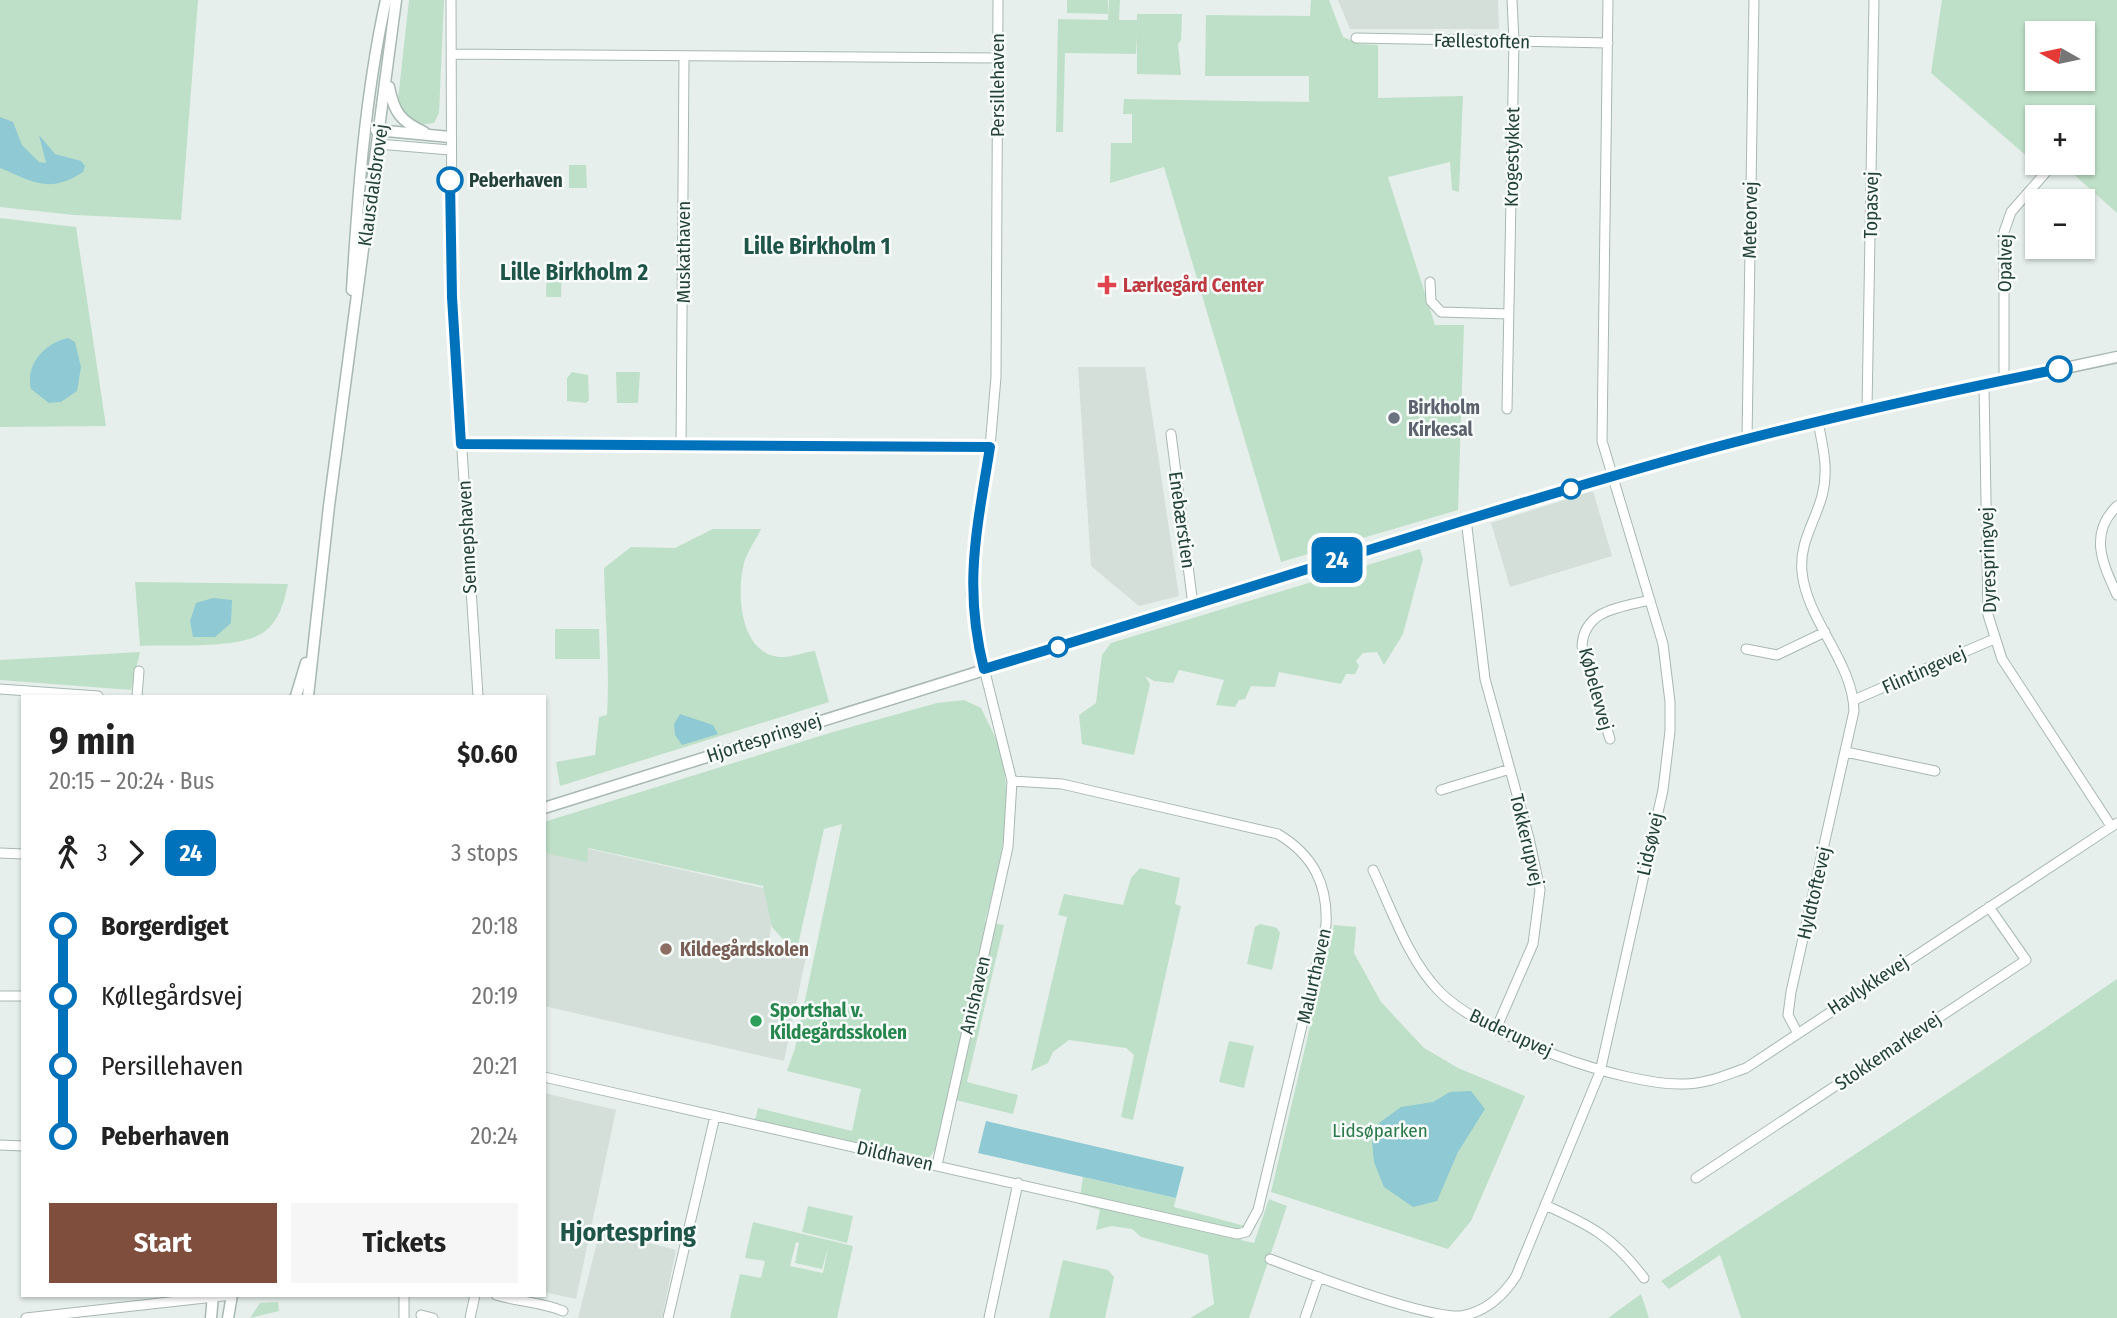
<!DOCTYPE html>
<meta charset="utf-8">
<style>
:root{--surface:#fff;--page:#f6f6f6;--text:#222;--muted:#767676;--accent:#804e3d}
body{margin:0;font-family:"Fira Sans Condensed",sans-serif;background:var(--page);color:var(--text);height:100vh;display:flex;flex-direction:column;font-size:26px;white-space:nowrap}
*{box-sizing:border-box;margin:0}
p{font-size:23px;color:var(--muted)}
.icon{flex:none;width:38px;height:38px;fill:none;stroke:currentColor;stroke-width:2;stroke-linecap:round;stroke-linejoin:round}
.map{position:relative;flex:1;overflow:hidden}
.side{position:absolute;left:21px;top:695px;width:525px;height:602px;display:flex;flex-direction:column;background:var(--surface);border-radius:0px;box-shadow:0 2px 5px #0004}
.side>*{flex:none}
.badge{padding:0 14px;border-radius:10px;font-size:24px;line-height:46px}
.needle{width:46px;rotate:279deg}
.buttons{position:absolute;left:2025px;top:21px;display:grid;gap:14px}
.buttons a{display:grid;place-items:center;width:70px;height:70px;border-radius:0px;background:var(--surface);box-shadow:0 2px 5px #0004;font-size:35px}
.map>.badge{position:absolute;translate:-50% -50%;box-shadow:0 0 0 4px #fff}
.legs{display:flex;align-items:center;gap:10px;height:77px;padding:0 28px;font-size:23px}
.legs p{margin-inline-start:auto}
.summary{display:flex;align-items:center;justify-content:space-between;height:119px;padding:0 28px}
h1{font-size:38px;font-weight:700;line-height:52px}
.button{display:flex;gap:14px;margin-top:auto;padding:14px 28px}
.button a{flex:1;height:80px;border-radius:0px;background:var(--accent);color:#fff;font-size:28px;font-weight:700;line-height:80px;text-align:center}
.button a+a{background:var(--page);color:var(--text)}
ul{padding:0 28px;list-style:none}
li{display:flex;align-items:center;gap:24px;height:70px;font-size:26px}
li i{display:grid;place-items:center;width:10px;height:100%;margin:0 9px;background:currentColor}
li i::after{content:'';width:18px;height:18px;margin:-9px;border:5px solid;border-radius:50%;background:var(--surface)}
li p{margin-inline-start:auto}
li:first-child i{background:linear-gradient(#0000 50%,currentColor 0)}
li:last-child i{background:linear-gradient(currentColor 50%,#0000 0)}
.map>svg:first-child{display:block}
</style>
<div class="map">
<svg width="2117" height="1318" viewBox="0 0 2117 1318">
<rect width="100%" height="100%" fill="#e6efeb"/>
<path fill="#d4dfda" d="M1338,0H1498L1499,29H1350Z
M1078,367H1145L1179,596L1139,606L1091,566Z
M1593,491L1612,556L1510,587L1491,523Z
M585,848L776,891L769,941L806,957L784,1061L544,1006L545,854Z
M544,1093L616,1110L576,1299L544,1292Z
M600,1230L676,1250L662,1318H578Z"/>
<path fill="#bfe0c8" fill-rule="evenodd" d="M0,0H198L181,220L74,215L0,207Z
M409,0H444L439,113L434,123L418,125L402,112L398,99Z
M1067,0H1108V14L1067,13Z
M1109,0H1120L1119,20H1137V14H1182L1181,40L1178,44L1181,75L1137,74V36L1136,54L1065,53L1063,132H1056L1058,19L1108,20Z
M1311,0H1329L1343,37L1360,44L1378,45V98L1463,96L1459,192L1452,190L1450,162L1388,177L1435,325H1464L1458,510L1281,562L1164,167L1110,183L1111,143H1132V114H1123L1124,99L1309,102V76H1205L1206,15L1310,16Z
M1942,0H2117V213L2061,163H2082V117H2037V165L1931,73ZM2037,33H2082V79H2037Z
M569,165H586L587,188H569Z
M0,218L76,227L106,426L0,427Z
M547,262H562L561,297H546Z
M572,372L588,375L589,400L586,403L567,401V378Z
M616,372H640L638,403H617Z
M713,529H761C756,540 747,552 744,563C736,594 740,657 783,657C793,657 805,652 815,651L829,702L560,786L556,762L595,755L599,717L607,715C610,666 605,617 604,568L631,547L675,548Z
M1420,549L1423,559L1403,634L1384,665L1377,652L1363,653L1356,661L1359,666L1355,674H1346L1341,684L1279,672L1275,687L1251,686L1245,699L1239,700L1235,707L1216,705L1224,680L1179,670L1173,683L1154,681L1145,676L1150,684L1134,755L1082,744L1079,715L1096,703L1102,655L1111,643Z
M135,582L288,584C284,602 280,620 264,632C239,650 171,644 140,646Z
M555,629H599L600,659H555Z
M140,652L131,690L0,680V660Z
M964,700L981,708C988,723 997,738 1001,754C1015,810 999,867 985,922L1004,925L967,1082L1018,1095L1013,1114L947,1098L935,1150L929,1158L755,1120L758,1108L852,1131L861,1089L787,1071L795,1048L842,824L824,829L796,954L772,927L763,886L588,848L587,862L544,853V822L833,732L937,703Z
M1140,868L1180,878L1175,904L1181,906L1133,1120L1121,1117L1134,1055L1126,1048L1069,1040L1053,1052L1048,1063L1031,1071L1067,917L1058,915L1064,894L1123,905L1131,878Z
M1260,924L1277,928L1280,933L1272,970L1247,964L1255,927Z
M1334,925L1356,927L1354,953L1381,1002L1424,1048L1458,1068L1525,1096L1471,1221L1448,1249L1271,1192Z
M2117,979V1318H1741L1720,1255L1669,1289L1661,1281C1814,1181 1967,1082 2117,979Z
M1229,1041L1254,1046L1244,1088L1219,1082Z
M1083,1177L1176,1198L1174,1207L1245,1226L1241,1240L1254,1243L1269,1199L1287,1206L1249,1318H1190L1214,1304L1208,1255L1141,1237L1132,1229L1111,1226L1096,1230L1100,1210L1079,1204Z
M808,1206L853,1216L847,1243L802,1232Z
M753,1222L853,1246L837,1318H730L740,1274L761,1278L765,1261L745,1258ZM796,1242L799,1243L795,1263L822,1269L828,1248L823,1273L790,1266Z
M1063,1260L1108,1270L1114,1277L1105,1318H1049Z
M1641,1294L1649,1318H1608Z
M278,1302L279,1311L250,1318L260,1303Z"/>
<path fill="#8ec9d4" d="M0,117L13,122L22,145L39,162L46,163L39,135L55,154L81,161L85,166L83,172C50,194 33,182 0,168Z
M68,338L75,342L81,367L77,391L61,402L49,403L31,389C25,364 45,343 68,338Z
M213,598L232,600L231,623L215,637H193L190,621L196,603Z
M680,714L713,725L718,734L682,745L675,735L674,724Z
M1471,1091L1485,1109L1458,1152L1437,1201L1413,1207L1384,1187L1374,1162L1372,1141L1379,1123L1401,1107L1433,1102L1450,1092Z
M986,1121L1184,1167L1176,1198L978,1153Z"/>
<g fill="none" stroke-linecap="round" stroke-linejoin="round">
<defs>
<path id="minor" d="M451,0L452,297L478,696
M1356,38L1608,43
M451,54L997,58
M378,144L450,150
M1430,282L1431,301L1441,312L1509,314
M2004,380V232L2011,212L2054,163
M1984,385L1988,615L2002,659L2111,826
M1507,409L1514,41L1512,0
M1867,410L1874,0
M1171,434L1193,605
M1747,440L1754,0
M461,445L990,447
M681,447L684,57
M2117,506C2088,534 2103,564 2117,595
M1466,519L1485,679L1529,838L1540,890L1533,944L1496,1029
M1746,649L1777,655L1825,632
M0,689L98,696
M137,696L139,671
M1854,700L1994,639
M1610,739L1582,646C1584,609 1622,607 1650,600
M1846,752L1935,771
M1441,790L1510,769
M0,853L23,854
M1373,870C1392,910 1408,959 1439,991C1481,1035 1623,1086 1684,1084C1706,1084 1726,1075 1746,1068L2117,823
M0,996H23
M1797,1032L1788,1015L1791,992L1854,711C1853,662 1807,621 1802,572C1799,543 1815,522 1822,496C1829,470 1823,447 1818,422
M544,1077L1237,1234L1246,1232L1258,1210L1326,925C1328,884 1313,855 1278,834L1062,784L1012,781
M0,1145L23,1146
M937,1165L1008,847L1012,781L977,640L971,595L973,546L990,447L996,377L998,0
M1696,1178L2026,960L1989,907
M1545,1205C1592,1226 1613,1237 1644,1278
M1270,1259C1309,1274 1425,1318 1461,1316C1486,1312 1503,1296 1516,1276L1600,1072L1663,790L1670,731V702L1663,644L1602,441L1608,0
M404,1295V1318
M496,1295C519,1302 541,1302 563,1311
M421,1315L433,1318
M26,1318L232,1295
M470,1318L475,1295
M668,1318L715,1116
M989,1318L1018,1183
M1305,1318L1319,1277"/>
<path id="tertiary" d="M389,87C394,112 400,121 424,132
M376,130L450,137
M352,290C358,194 365,95 386,0
M296,696L306,663
M308,696L329,506L396,0
M544,808L1466,519L1687,455L1867,410L2117,357
M211,1318L213,1295
M228,1318L232,1295"/>
</defs>
<use href="#minor" stroke="#a8b8b2" stroke-width="11"/>
<use href="#tertiary" stroke="#a8b8b2" stroke-width="13"/>
<use href="#minor" stroke="#fff" stroke-width="9"/>
<use href="#tertiary" stroke="#fff" stroke-width="10"/>
</g>
<g fill="none" stroke-linecap="round" stroke-linejoin="round">
<defs>
<path id="line-1" d="M450,180L452,297L461,444L990,447C977,529 963,586 984,669C1219,599 1451,521 1687,455C1810,421 1934,394 2059,369"/>
</defs>
<use href="#line-1" stroke="#fff" stroke-width="16"/>
<use href="#line-1" stroke="#0072bc" stroke-width="10"/>
</g>
<g fill="#fff" stroke="#0072bc" stroke-width="3.5">
<circle cx="450" cy="180" r="12"/>
<circle cx="2059" cy="369" r="12"/>
<circle cx="1571" cy="489" r="9"/>
<circle cx="1058" cy="647" r="9"/>
</g>
<path fill="#e0444e" stroke="#f7fbf9" stroke-width="2.5" d="M1103.5 274.5h7v7h7v7h-7v7h-7v-7h-7v-7h7z"/>
<circle fill="#6b7280" stroke="#f7fbf9" stroke-width="2.5" cx="1394" cy="418" r="7"/>
<circle fill="#8d6e63" stroke="#f7fbf9" stroke-width="2.5" cx="666" cy="949" r="7"/>
<circle fill="#2e9e5b" stroke="#f7fbf9" stroke-width="2.5" cx="756" cy="1021" r="7"/>
<g text-anchor="middle" dominant-baseline="central" stroke-width="5" stroke-linejoin="round" paint-order="stroke">
<g font-size="19" fill="#24423a" stroke="#f7fbf9">
<text transform="translate(1482 41) rotate(1)">Fællestoften</text>
<text transform="translate(997 85) rotate(-90)">Persillehaven</text>
<text transform="translate(1512 157) rotate(-89)">Krogestykket</text>
<text transform="translate(373 185) rotate(-82)">Klausdalsbrovej</text>
<text transform="translate(1871 205) rotate(-89)">Topasvej</text>
<text transform="translate(1750 220) rotate(-89)">Meteorvej</text>
<text transform="translate(683 252) rotate(-90)">Muskathaven</text>
<text transform="translate(2005 263) rotate(-89)">Opalvej</text>
<text transform="translate(1182 520) rotate(82)">Enebærstien</text>
<text transform="translate(467 537) rotate(-93)">Sennepshaven</text>
<text transform="translate(1988 560) rotate(-92)">Dyrespringvej</text>
<text transform="translate(1924 670) rotate(-24)">Flintingevej</text>
<text transform="translate(1596 689) rotate(75)">Købelevvej</text>
<text transform="translate(764 738) rotate(-18)">Hjortespringvej</text>
<text transform="translate(1527 840) rotate(77)">Tokkerupvej</text>
<text transform="translate(1650 844) rotate(-77)">Lidsøvej</text>
<text transform="translate(1814 893) rotate(-77)">Hyldtoftevej</text>
<text transform="translate(1314 976) rotate(-77)">Malurthaven</text>
<text transform="translate(1868 985) rotate(-33)">Havlykkevej</text>
<text transform="translate(975 995) rotate(-77)">Anishaven</text>
<text transform="translate(1511 1033) rotate(25)">Buderupvej</text>
<text transform="translate(1888 1051) rotate(-34)">Stokkemarkevej</text>
<text transform="translate(895 1156) rotate(13)">Dildhaven</text>
</g>
<g font-size="19" font-weight="bold" fill="#24423a" stroke="#f7fbf9" text-anchor="start">
<text x="469" y="180">Peberhaven</text>
</g>
<g font-size="19" font-weight="bold" fill="#be3a42" stroke="#f7fbf9" text-anchor="start">
<text x="1123" y="285">Lærkegård Center</text>
</g>
<g font-size="19" font-weight="bold" fill="#5b616d" stroke="#f7fbf9" text-anchor="start">
<text x="1408" y="407">Birkholm<tspan x="1408" dy="22">Kirkesal</tspan></text>
</g>
<g font-size="19" font-weight="bold" fill="#785e54" stroke="#f7fbf9" text-anchor="start">
<text x="680" y="949">Kildegårdskolen</text>
</g>
<g font-size="19" font-weight="bold" fill="#27864d" stroke="#f7fbf9" text-anchor="start">
<text x="770" y="1010">Sportshal v.<tspan x="770" dy="22">Kildegårdsskolen</tspan></text>
</g>
<g font-size="19" fill="#2d7a4b" stroke="#f7fbf9">
<text x="1380" y="1130">Lidsøparken</text>
</g>
<g font-size="23" font-weight="bold" fill="#1f5548" stroke="#f7fbf9">
<text x="817" y="246">Lille Birkholm 1</text>
<text x="574" y="272">Lille Birkholm 2</text>
</g>
<g font-size="26" font-weight="bold" fill="#1f5548" stroke="#f7fbf9">
<text x="628" y="1232">Hjortespring</text>
</g>
</g>
</svg>
<div class="buttons">
<a><svg class="needle" viewBox="-14 -14 28 28"><path d="M0-13l5 13h-10z" fill="#e53935"/><path d="M0 13l5-13h-10z" fill="#767676"/></svg></a>
<a>+</a>
<a>−</a>
</div>
<b class="badge" style="left:1337px;top:560px;background:#0072bc;color:#fff">24</b>
<section class="side">
<div class="summary"><div><h1>9 min</h1><p>20:15 – 20:24 · Bus</p></div><b>$0.60</b></div>
<div class="legs"><svg class="icon" aria-label="walk" viewBox="0 0 24 24"><circle cx="13" cy="4" r="2"/><path d="M13 8l-2 6 4 7M11 14l-3 7M7 12l3-4h3l4 4"/></svg>3<svg class="icon" aria-label="forward" viewBox="0 0 24 24"><path d="M9 5l7 7-7 7"/></svg><b class="badge" style="background:#0072bc;color:#fff">24</b><p>3 stops</p></div>
<ul>
<li><i style="color:#0072bc"></i><b>Borgerdiget</b><p>20:18</p></li>
<li><i style="color:#0072bc"></i><span>Køllegårdsvej</span><p>20:19</p></li>
<li><i style="color:#0072bc"></i><span>Persillehaven</span><p>20:21</p></li>
<li><i style="color:#0072bc"></i><b>Peberhaven</b><p>20:24</p></li>
</ul>
<div class="button"><a>Start</a><a>Tickets</a></div>
</section>
</div>
